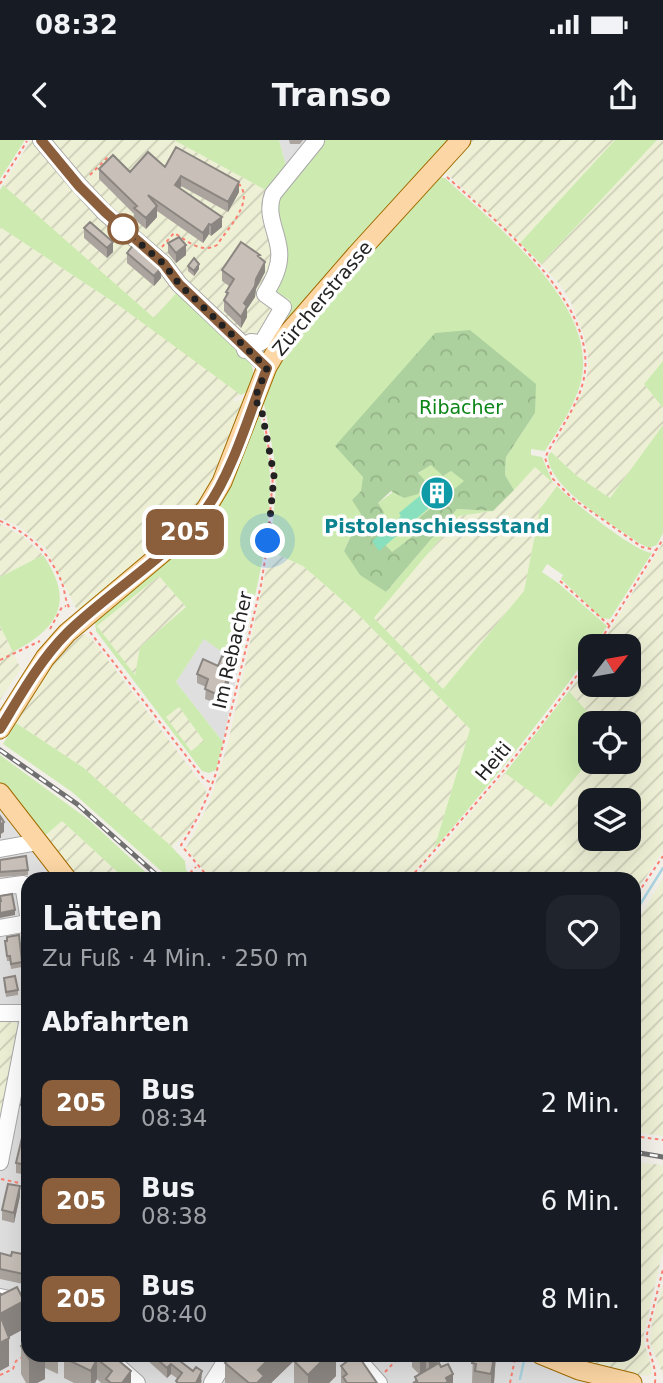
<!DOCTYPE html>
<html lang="de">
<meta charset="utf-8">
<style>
:root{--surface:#171b24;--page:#20242c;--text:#f1f3f6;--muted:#9ea1a6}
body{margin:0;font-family:"DejaVu Sans",sans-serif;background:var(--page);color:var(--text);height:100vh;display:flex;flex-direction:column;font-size:26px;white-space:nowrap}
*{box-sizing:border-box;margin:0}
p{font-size:23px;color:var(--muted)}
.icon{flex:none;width:38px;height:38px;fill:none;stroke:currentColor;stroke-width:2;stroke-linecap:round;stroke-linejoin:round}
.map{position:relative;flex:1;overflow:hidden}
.sheet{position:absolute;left:21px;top:732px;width:620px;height:490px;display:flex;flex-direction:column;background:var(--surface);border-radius:21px;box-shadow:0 7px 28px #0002}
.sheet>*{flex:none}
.badge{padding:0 14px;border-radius:10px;font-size:24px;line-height:46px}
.needle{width:46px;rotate:59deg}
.tools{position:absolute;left:578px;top:494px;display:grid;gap:14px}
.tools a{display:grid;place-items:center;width:63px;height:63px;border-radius:14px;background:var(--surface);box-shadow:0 7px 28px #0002;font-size:35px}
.you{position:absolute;width:35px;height:35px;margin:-18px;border:5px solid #fff;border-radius:50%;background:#1a73e8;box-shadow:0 0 0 10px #1a73e833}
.map>.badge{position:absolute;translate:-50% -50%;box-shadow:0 0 0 4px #fff}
h2{padding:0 21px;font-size:26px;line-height:63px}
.round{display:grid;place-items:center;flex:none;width:74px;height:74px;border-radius:21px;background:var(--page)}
.headline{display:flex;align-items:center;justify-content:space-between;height:119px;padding:0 21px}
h1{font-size:33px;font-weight:700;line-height:52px}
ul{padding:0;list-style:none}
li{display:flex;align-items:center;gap:21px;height:98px;padding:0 21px}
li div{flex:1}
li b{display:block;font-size:26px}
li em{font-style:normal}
li .badge{min-width:77px;font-weight:700;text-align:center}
.status{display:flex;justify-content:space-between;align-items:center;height:49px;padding:0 35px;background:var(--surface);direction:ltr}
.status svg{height:19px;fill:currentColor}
header{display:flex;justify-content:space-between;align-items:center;height:91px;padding:0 21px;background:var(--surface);font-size:32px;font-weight:700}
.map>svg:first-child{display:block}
</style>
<div class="status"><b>08:32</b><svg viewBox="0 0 49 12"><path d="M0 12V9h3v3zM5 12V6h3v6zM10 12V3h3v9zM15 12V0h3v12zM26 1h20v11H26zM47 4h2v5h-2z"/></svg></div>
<header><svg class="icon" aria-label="back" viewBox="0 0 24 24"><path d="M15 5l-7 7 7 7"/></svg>Transo<svg class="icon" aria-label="share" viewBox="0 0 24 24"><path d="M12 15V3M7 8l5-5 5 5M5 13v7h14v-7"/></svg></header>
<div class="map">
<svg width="663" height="1243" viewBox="0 0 663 1243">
<defs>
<pattern id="farmland-furrows" width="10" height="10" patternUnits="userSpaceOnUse" patternTransform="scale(1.75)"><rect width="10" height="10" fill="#eef0d5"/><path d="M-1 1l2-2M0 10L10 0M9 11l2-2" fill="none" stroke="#ccceb7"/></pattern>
<pattern id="forest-crowns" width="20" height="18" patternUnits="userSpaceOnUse" patternTransform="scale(1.75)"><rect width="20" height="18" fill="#add19e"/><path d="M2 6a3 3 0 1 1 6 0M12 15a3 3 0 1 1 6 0" fill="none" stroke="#95b388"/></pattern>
</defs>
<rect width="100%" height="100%" fill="#f2efe9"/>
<path fill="#e0dfdf" d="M279,0H313L288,33Z
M204,498L239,524L223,602L176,542Z
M0,666L58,738H28V1214L519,1215L597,1243H0Z"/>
<path fill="url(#farmland-furrows)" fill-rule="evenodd" d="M31,0H174L271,53L278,152L290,160L285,170L289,179L269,207L263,213L154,179L3,45Z
M469,0H615L520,103L446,33L445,26Z
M657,0H663V221L644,244L663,268V285L610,358L577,336L551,312L582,252L588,232V218L584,196L571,162L561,146L541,124Z
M0,87L121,167L228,244L241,255L233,259L235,262L242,259L247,262L218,337L192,377L81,470L76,468L46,409L20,387L0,378Z
M535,326L557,346L540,369L524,451L443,549L374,478L459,376L493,371Z
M0,384L23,396L43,415L0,437Z
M663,403V711L634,755V738H415L505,633L551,667L590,620L628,621V583H597L569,551L590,522V544H628V506H600ZM590,660H628V698H590Z
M270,411L303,426L357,473L470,589L434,709L408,738H210L186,708L210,661L228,603Z
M159,436L186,467L140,507L135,536L97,486Z
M0,486L21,529L0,560Z
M84,494L92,499L206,649V654L194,681L187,693L172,707L84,628L16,583L52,523L77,498Z
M179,567L205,601L191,611L165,577Z
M62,681L124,738H72L41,699Z
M663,738V996L634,992V787Z
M0,877L13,880L19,885L0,986Z
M634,1022L663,1025V1110L644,1194L645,1205L651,1225L652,1233L648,1236L622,1233L556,1215L634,1214Z
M663,1143V1235L650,1203L652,1181Z"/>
<path fill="#cdebb0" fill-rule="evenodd" d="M0,0H25L0,39Z
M174,0H279L288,33L271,53Z
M320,0H454L289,179L284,176L290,160L278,153L275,154L270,151L277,139L272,63Z
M615,0H657L541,124L520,103Z
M438,37L445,38C493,83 588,156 583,229C581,257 560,287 545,311L531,309V315L542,317L553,343L535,327L514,350L505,335L506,317L535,273L363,336L361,374L344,411L386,452L457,369L493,371L459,376L374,478L443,549L524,451L540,369L557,346C572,361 633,411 652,413L610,479L601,478L561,439L563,435L547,424L542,432L558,443L607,486L595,506H590V513C541,581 489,646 434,709L470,589L357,473L303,426L270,411L276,347L274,317L265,268L262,260L290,201Z
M3,45L154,178L179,150L246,216C255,229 255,235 250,250L241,255L121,167L0,87V50Z
M663,221V268L644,244Z
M258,272C287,354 257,442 239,524L204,499L176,542L223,602L216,630L209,633L202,631L96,491L95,482L160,423ZM159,436L186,467L140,507L135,535L97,486ZM179,567L204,601L191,611L166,577Z
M663,285V393L657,405L649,408L639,403C614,385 548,348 548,316L551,312L577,336L610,358Z
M431,324L443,336L451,331L465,341L420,377L412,397L392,413L378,397V363Z
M43,415C75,461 59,488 13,512L0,486V437Z
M569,551L597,583H590V620L551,667L505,633Z
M16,583L84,628L172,707L185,721L186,730L195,738H169L72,652L3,604Z
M0,615L89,680L152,738H124L62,681L41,699L0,646Z"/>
<path fill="url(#forest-crowns)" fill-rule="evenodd" d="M470,190L536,244L535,273L506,317L505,335L514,350L493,371L457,369L386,452L360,435L344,411L361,374L352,360L361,351L363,337L335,306L435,193ZM431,325L443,336L451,331L464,341L420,377L412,397L392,412L378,397L384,372L378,363L391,351L404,358L418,354L427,343L418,333Z"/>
<path fill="#88e0be" d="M432,346L431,351L438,360L379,411L372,401L401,376L399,373Z"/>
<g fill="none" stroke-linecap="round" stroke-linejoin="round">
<path stroke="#aad3df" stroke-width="2.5" d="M634,774L663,728
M520,1239L524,1221"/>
<defs>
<path id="minor" d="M41,0L79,45L105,73L164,124L179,144L267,227
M245,210L251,202L259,203L263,201L283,167L265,154C273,141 281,126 279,110C277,91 265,74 273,54L316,1
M0,709L38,702
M0,747L23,744L28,775
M0,788L28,783
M0,873H28
M0,1022L28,878
M0,1157L28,1163
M104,1214L137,1243
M353,1214L379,1243
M212,1243L230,1214"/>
<path id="major" d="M0,589L45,518L67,493L173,404L206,369L222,342L267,227L284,198L357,114L461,0
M0,653L66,738
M540,1214L579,1230L632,1243"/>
</defs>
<use href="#minor" stroke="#a9a9a9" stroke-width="18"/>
<use href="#major" stroke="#a06b00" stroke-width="21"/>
<path stroke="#fa8072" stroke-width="2" stroke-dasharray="3.5 3.5" stroke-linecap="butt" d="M90,35L107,18H112
M447,37C495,80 593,159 585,231C582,262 558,290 545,318L553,339L572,358L642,407L656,410
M0,44L27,1
M162,107L174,93C188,101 201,114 217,105C227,89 255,62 239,44
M0,381C29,393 50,413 62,443C65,451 65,461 70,469
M560,441L609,485
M50,489L62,467L66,466
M90,492L204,639L213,644
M597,506L663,399
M0,520L40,501
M185,738L196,727
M209,738L181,705C197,682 208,657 217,630L261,445L268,401L273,335L264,279
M410,738C473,667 537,596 590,516
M634,759L663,716
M634,996L663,1000
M1,1039L28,1045
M385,1232L402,1214
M0,1235L13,1229L16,1221L23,1217
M510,1243L516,1214
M655,1243C657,1224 647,1213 647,1194L663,1129"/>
<use href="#minor" stroke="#fff" stroke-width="16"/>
<use href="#major" stroke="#fcd6a4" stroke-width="19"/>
<defs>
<path id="rail" d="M0,610L77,664L160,738
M634,1012L663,1017"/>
</defs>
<use href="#rail" stroke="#707070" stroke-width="5"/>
<use href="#rail" stroke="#fff" stroke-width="2.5" stroke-dasharray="8" stroke-linecap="butt"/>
</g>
<path fill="#aba49e" d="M289,0H303L300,4H290Z
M165,27L239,52L228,72L181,46L180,48L222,87L211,96L209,94L203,103L157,71V77L146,89L134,79V74L99,39V29L130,32Z
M84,88L113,112L107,118L84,98Z
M168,103L186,115L176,123L168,113Z
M127,113L161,138L154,146L127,123Z
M260,117L265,132L256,149L255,157L247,169V177L241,188L224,171V160L226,157V152L229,146L222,141V130Z
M188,126L199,129L194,136L188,131Z
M430,346L444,354L438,360L430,351Z
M218,526L230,528L229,531L230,540L220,565L205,559L206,547L197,543V534Z
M0,720L28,730V735L0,737Z
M5,801L22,822V827L11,829L10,821H7Z
M4,838L18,850V855L6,857Z
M28,948V977L21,974V965Z
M28,999V1035L16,1033V1023Z
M20,1056L14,1083L2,1080V1070Z
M0,1113L11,1116L28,1115V1145L0,1139Z
M21,1206L28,1214H58V1234L45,1228V1239L37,1243H26L21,1234Z
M99,1214L131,1243H101L97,1239L95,1243H74L64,1238V1218Z
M147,1214H182V1221L181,1222L202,1241L201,1243H176L178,1239L171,1234L167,1238L147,1220Z
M248,1214H336V1236L329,1243H294V1221L299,1216L271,1243H225V1223L248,1220L250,1217Z
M374,1214H391L388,1218L385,1215L380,1221Z
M412,1214H441V1218L433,1227H441L453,1243L415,1242V1237L420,1235L412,1227Z
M473,1214H496L494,1243H472Z
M341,1226L377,1243H341Z"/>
<path fill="#8b8681" d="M181,36V46L175,55V45Z
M239,42V52L228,72V62Z
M157,66V77L146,89V78Z
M222,77V87L211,96V85Z
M209,84V94L203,103V93Z
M113,102V112L107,118V108Z
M186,105V115L176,123V113Z
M265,122V132L256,149L255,157L247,169V177L241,188V177L244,163Z
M199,124V129L194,136V131Z
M161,128V138L154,146V136Z
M444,349V354L438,360V355Z
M230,519V528L226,539V529Z
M230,531V540L220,565V556Z
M4,682V692L1,694V698H0V685Z
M15,770V775L0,778V773Z
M20,1046V1056L14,1083V1073Z
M24,1161V1189L0,1202V1174Z
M9,1198V1226L0,1231V1203Z
M38,1214H45V1239L37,1243H29V1219Z
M179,1214H182V1221L176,1228V1218Z
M274,1214H299V1216L271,1243H257L258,1230Z
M329,1214H336V1236L329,1243H308V1235Z
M380,1214H385L380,1221Z
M420,1214H426V1230L420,1235Z
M429,1214H441V1218L429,1233Z
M492,1214H496L494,1243H491Z
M97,1219V1239L95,1243H91V1231Z
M171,1224V1234L167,1238V1228Z
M131,1231V1243H122Z
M202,1231L201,1243H196Z
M453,1234V1243H446V1238Z"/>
<path fill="#c7bfb8" stroke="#8b8681" stroke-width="2" d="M176,7L239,42L228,62L181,36L175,45L222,77L211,85L209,84L203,93L148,55L157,66L146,78L134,68L137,66L99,29L113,15L130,32L148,12L165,27Z
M90,82L113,102L107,108L84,88Z
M179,97L186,105L176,113L168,103Z
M241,102L260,115L258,116L265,122L256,139L255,146L244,163L247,166L241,177L224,160L228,153L226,152L234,139L222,130Z
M135,103L161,128L154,136L127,113Z
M194,118L199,124L194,131L188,126Z
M437,340L444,349L438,355L430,346Z
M222,516L230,519L226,529L230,531L220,556L205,549L208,539L197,534L203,519L218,526Z
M0,676L4,682L0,685Z
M26,716L28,730L0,732V720Z
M12,754L15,770L0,773V761H1L0,756Z
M19,795L22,822L11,824L10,816H7L5,801H7V797Z
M15,836L18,850L6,852L4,838Z
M28,948V968L21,965Z
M22,998L28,999V1025L16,1023Z
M8,1044L20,1046L14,1073L2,1070Z
M12,1112L28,1115V1135L0,1129V1113L11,1116Z
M17,1147L24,1161L0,1174V1153L1,1155Z
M0,1175L9,1198L0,1203Z
M28,1202V1214H38L29,1219L21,1206Z
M66,1214H99L109,1220L112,1215L131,1231L122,1243H111L106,1239L112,1231L97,1219L91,1231L64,1218Z
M151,1214H179L176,1218L193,1231L196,1227L202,1231L196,1243H178L176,1241L182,1233L171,1224L167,1228Z
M233,1214H242L248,1220L253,1214H274L258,1230L264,1236L257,1243H249L225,1223Z
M301,1214H329L308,1235L294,1221Z
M357,1214L377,1243H347L343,1237L347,1234L341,1226Z
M474,1214H492V1216L494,1217L491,1234L475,1231L476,1224L472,1223Z
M439,1223L441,1227L448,1224L453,1234L446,1238L448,1242L446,1243H413L417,1241L415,1237Z"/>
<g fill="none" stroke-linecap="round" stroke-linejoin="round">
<defs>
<path id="line" d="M0,589C20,556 40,520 67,493C111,450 168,418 206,369C232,334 251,269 267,228L179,144L164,124L105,72L79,46L41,0"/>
</defs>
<use href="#line" stroke="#fff" stroke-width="16"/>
<use href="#line" stroke="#8b5e3c" stroke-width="10"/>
<path stroke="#222" stroke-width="7" stroke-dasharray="0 12.6" d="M123,89L164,124L179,144L267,228L254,260L261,267L274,335L268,401"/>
</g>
<defs>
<symbol id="building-disc" viewBox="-11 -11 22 22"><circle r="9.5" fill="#0f9aa8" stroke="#fff"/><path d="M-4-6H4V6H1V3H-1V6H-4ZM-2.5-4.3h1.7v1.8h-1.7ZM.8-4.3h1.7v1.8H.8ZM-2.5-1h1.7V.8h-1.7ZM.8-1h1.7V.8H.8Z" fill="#fff"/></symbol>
</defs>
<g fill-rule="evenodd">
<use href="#building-disc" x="418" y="334" width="38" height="38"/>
</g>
<circle fill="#fff" stroke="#8b5e3c" stroke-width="3.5" cx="123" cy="89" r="14"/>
<g text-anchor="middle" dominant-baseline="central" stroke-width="7" stroke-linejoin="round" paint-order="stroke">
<g font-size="19" fill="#222" stroke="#fff">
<text transform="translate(322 158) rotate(-50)">Zürcherstrasse</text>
<text transform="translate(232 510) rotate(-77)">Im Rebacher</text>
<text transform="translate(493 621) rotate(-50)">Heiti</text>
</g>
<g font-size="19" fill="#0c8416" stroke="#fff">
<text x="461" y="267">Ribacher</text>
</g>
<g font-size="19" font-weight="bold" fill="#0d838f" stroke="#fff">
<text x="437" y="386">Pistolenschiessstand</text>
</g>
</g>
</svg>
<div class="tools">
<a><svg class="needle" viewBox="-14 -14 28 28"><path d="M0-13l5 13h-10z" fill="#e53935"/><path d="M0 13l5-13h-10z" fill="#9ea1a6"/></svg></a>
<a><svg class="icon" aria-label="locate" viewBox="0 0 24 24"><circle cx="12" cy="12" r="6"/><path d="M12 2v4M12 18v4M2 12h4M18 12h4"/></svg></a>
<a><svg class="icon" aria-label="layers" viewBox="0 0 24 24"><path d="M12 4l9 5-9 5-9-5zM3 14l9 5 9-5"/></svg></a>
</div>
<div class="you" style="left:268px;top:401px"></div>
<b class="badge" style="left:185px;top:392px;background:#8b5e3c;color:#fff">205</b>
<section class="sheet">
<div class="headline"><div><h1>Lätten</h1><p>Zu Fuß · 4 Min. · 250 m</p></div><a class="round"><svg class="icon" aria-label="heart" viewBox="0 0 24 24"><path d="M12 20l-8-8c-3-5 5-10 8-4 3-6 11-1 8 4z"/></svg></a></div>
<h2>Abfahrten</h2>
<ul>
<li><span class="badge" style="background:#8b5e3c;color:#fff">205</span><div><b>Bus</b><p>08:34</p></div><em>2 Min.</em></li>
<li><span class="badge" style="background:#8b5e3c;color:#fff">205</span><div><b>Bus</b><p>08:38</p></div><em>6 Min.</em></li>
<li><span class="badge" style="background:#8b5e3c;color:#fff">205</span><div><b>Bus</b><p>08:40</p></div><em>8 Min.</em></li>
</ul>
</section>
</div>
